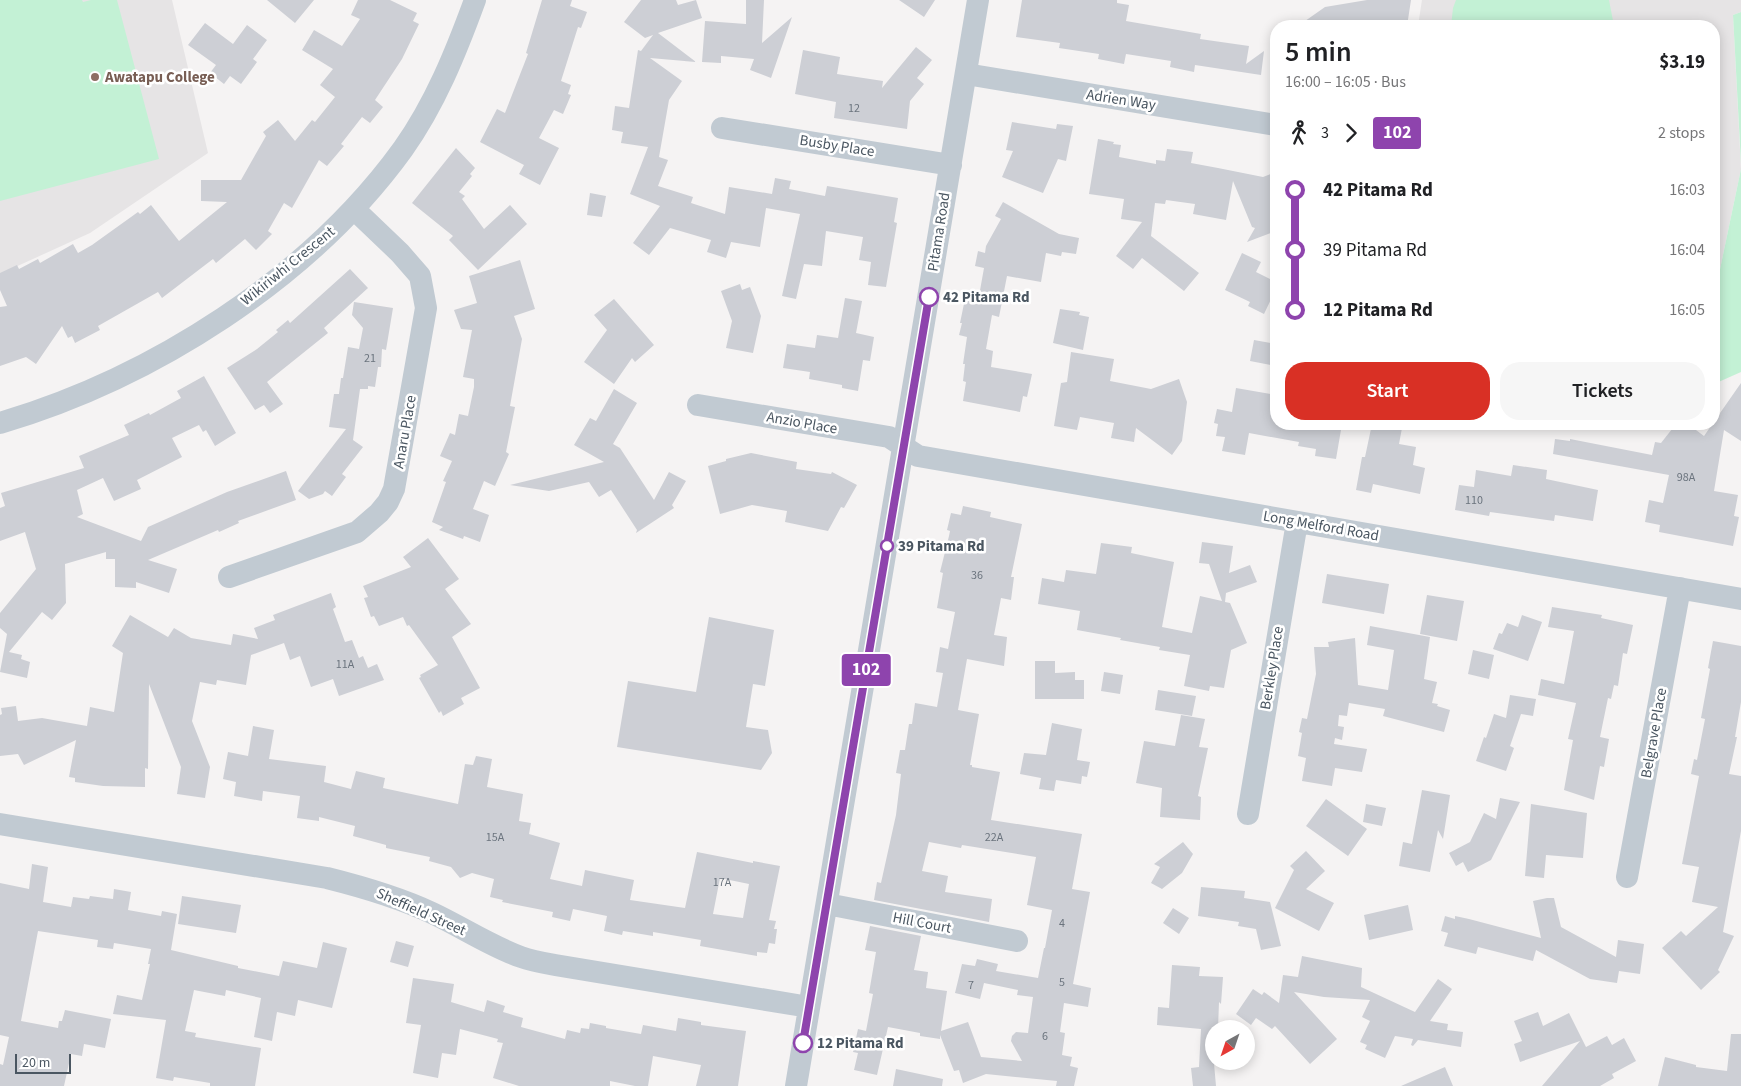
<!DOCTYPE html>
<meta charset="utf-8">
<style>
:root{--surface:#fff;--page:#f6f6f6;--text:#202124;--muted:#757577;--accent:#d93025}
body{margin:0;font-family:"Source Sans 3",sans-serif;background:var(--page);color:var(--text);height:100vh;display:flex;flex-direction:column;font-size:19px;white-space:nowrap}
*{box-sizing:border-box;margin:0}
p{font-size:16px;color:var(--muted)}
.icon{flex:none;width:28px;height:28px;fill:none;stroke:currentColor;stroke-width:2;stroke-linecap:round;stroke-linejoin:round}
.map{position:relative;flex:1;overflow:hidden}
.panel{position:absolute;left:1270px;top:20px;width:450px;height:410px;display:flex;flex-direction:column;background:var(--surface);border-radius:20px;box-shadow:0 2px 12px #0003}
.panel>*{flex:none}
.badge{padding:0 10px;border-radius:4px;font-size:18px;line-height:32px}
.needle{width:32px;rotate:220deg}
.fabs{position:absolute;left:1205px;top:1020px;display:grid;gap:10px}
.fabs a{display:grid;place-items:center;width:50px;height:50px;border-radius:50%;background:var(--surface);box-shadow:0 2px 12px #0003;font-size:25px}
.scale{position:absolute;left:15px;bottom:12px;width:56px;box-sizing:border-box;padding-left:5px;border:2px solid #4a5661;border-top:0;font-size:14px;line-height:18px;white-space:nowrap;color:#4a5661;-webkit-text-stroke:4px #fff;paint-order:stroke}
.map>.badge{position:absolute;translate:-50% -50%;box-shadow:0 0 0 2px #fff}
.legs{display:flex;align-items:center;gap:8px;height:55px;padding:0 15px;font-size:16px}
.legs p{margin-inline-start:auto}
.overview{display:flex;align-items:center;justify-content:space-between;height:85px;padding:0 15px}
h1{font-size:28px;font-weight:600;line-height:38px}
.cta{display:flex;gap:10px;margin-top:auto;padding:10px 15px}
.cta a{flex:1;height:58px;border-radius:20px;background:var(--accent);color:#fff;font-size:20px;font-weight:600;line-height:58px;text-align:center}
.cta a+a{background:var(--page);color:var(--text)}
ul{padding:0 15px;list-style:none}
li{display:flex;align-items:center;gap:18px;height:60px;font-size:19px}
li i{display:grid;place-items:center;width:8px;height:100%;margin:0 6px;background:currentColor}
li i::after{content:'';width:12px;height:12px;margin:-6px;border:4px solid;border-radius:50%;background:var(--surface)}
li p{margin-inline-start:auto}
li:first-child i{background:linear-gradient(#0000 50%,currentColor 0)}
li:last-child i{background:linear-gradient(currentColor 50%,#0000 0)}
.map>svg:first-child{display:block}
</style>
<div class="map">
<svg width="1741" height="1086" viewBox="0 0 1741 1086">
<rect width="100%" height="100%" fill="#f5f3f3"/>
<path fill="#e6e4e5" d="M0,0H172L208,153L90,233L0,274Z
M1422,0H1741V12L1733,15L1741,169L1714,298V26H1418Z"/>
<path fill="#c3f1d5" d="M0,0H82L83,2L91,0H117L159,159L0,201Z
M1456,0H1609L1614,26H1451L1453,8Z
M1741,12V164L1733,15Z
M1741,169V372L1714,384V298Z"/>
<path fill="#cdcfd5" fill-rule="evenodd" d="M267,0H314L295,23Z
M358,0H390L417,13L413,21L419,24L402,59L375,100L383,107L370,123L362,117L341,144L344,146L327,166L319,160L292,208L284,203L268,231L272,234L256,250L245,239L216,263L213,259L162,298L158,292L98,326L100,330L75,343L72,336L68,338L62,326L36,364L26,357L0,366V307L7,306L0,290V273L17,265L19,269L38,259L40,263L73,244L78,253L92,245L138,212L140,214L151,205L179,241L227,202L201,201V180H241L266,136L263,132L278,120L295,141L312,120L315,122L335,97L320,85L333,69L302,50L314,30L342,46L360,19L351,15Z
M542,0H572L570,6L587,12L581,28L578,27L561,81L571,85L568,94L571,95L563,114L554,110L539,138L559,148L540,185L519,174L524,165L480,142L497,109L505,113L528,54L526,53Z
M641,0H676L678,5L696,0L702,18L658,33L696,62L650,58L682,81L669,100L659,157L668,160L658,186L693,197L691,203L725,214L729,187L772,194L775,178L791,181L789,189L825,196L827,186L898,198L894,222L897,223L886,287L868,285L871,262L859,260L863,237L826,231L822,266L804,264L796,299L782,296L800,214L766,208L760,247L731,242L726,258L707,252L711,240L670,228L649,255L633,243L660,206L630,194L648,147L621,143L623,132L612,130L615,106L629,108L638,50L641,51L653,35L645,38L624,22Z
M746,0H764L762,43L792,17L771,78L750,70L754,59L721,56V63L702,62L705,21L746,24Z
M899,0H935L924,17Z
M1022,0H1117V3L1129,5L1126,21L1201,34L1200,39L1249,46L1246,64L1264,51L1261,75L1195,65L1194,72L1170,67L1171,61L1126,54L1124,64L1098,59L1099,54L1059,48L1060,43L1016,37Z
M1367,0H1411L1407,26H1386L1387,21L1352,26H1298L1325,7Z
M205,23L233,44L247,25L267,40L253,59L257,62L241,84L230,76L224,84L210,73L216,65L188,45Z
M916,47L932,60L917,78L924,84L910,101L907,129L834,118L836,102L795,94L803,50L840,57L837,74L883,81L882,88Z
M1012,122L1056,129L1057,124L1073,126L1066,161L1058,159L1043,193L1002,177L1013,151L1006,150Z
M1098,139L1114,142L1113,144L1121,145L1119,157L1156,164V160L1165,161L1167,149L1193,152L1191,163L1218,168L1263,177L1276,172V231L1247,242L1255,228L1252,227L1233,181L1226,220L1193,214L1195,204L1166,200L1165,204L1155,203L1151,236L1199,273L1184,291L1142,258L1133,269L1116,256L1142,222L1121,219L1124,199L1089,194Z
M456,148L475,168L470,174L472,176L459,192L465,196L462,199L484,229L510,205L527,224L478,270L449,240L453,236L412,203Z
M590,193L606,196L602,217L587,215Z
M1003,202L1059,234L1079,238L1076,254L1062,252L1061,256L1046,253L1041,282L1007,276L999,317L992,315L986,349L993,351L991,367L1032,374L1027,397L1023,396L1020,412L963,401L966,382L963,381L965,364H963L967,337L959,335L962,323H960L966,294L979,296L984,268L975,266L978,251L985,253L986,246L1001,219L995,216Z
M1242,253L1261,262L1256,272L1276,282V289L1264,314L1248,306L1250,302L1225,290Z
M520,260L535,309L514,316L522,339L510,406L515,407L506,452L509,454L495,486L484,481L473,509L489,515L480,542L464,536L463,539L439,530L443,527L432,522L446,482L443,481L452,461L440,456L450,433L455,435L459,414L468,416L474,387V379L463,377L472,330L461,329L454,310L477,303L469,276Z
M350,269L368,288L324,328L328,333L267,382L283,404L270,413L264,405L255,410L227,368L257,349L278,332L276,330L288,320L290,323Z
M740,284L742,290L750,287L761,316L753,353L726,348L732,321L721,291Z
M845,298L862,301L856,333L874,337L870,361L863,360L858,391L842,388V385L809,379L810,372L783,368L787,344L815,348L817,335L838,338Z
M614,299L654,345L635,362L632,358L614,384L584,362L607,330L594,315Z
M354,302L393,308L386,350L382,349L381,367H378L375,387L368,386V389H360L353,440L363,447L342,474L346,477L332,496L325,491L323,494L309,499L298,491L346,429L329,427L334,394H339L341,378H343L348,347L359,349L363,328L352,315Z
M1060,309L1080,312L1079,315L1089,317L1083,350L1053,343Z
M1254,340L1276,344V366L1250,361Z
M1071,352L1114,359L1110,381L1151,389L1179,379L1187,402L1182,441L1172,455L1136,428L1134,442L1111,438L1114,423L1080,417L1077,430L1054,426L1061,383L1067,382Z
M204,376L236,433L215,446L206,430L203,432L199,425L172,438L182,457L137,480L141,489L114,501L103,478L77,490L83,514L77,517L141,541L148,527L227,492L286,471L296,500L238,521L239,523L219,532L218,530L148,560L177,569L169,593L136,582V588L115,587V559H106V552L65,564L66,603L52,620L42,612L9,652L22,655L21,659L30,662L27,678L0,672L7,634L0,628V613L36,569L25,532L0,541V508L5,506L1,493L84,468L79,456L129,435L124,425L149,413L150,415L181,398L177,391Z
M1741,383V441L1724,430L1714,491L1738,495L1734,516L1739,517L1733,546L1659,532L1660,525L1645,522L1649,500L1663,503L1669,475L1553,454L1555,439L1570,441V439L1652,455L1655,442L1661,443L1676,424H1688L1704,436Z
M1236,388L1276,395V424H1342L1336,459L1315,456L1316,449L1298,446L1299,442L1249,433L1245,455L1222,451L1225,437L1216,436L1218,424L1214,423L1217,409L1232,412Z
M614,389L637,403L613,444L620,448L654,500L669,472L686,481L672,505L674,508L636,533L637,530L611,490L599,497L589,482L549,491L510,485L604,462L574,445L590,418L596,421Z
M1372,424L1402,428L1399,444L1416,447L1413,465L1425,468L1420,494L1373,484L1371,493L1356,490L1362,457H1365Z
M751,453L797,462L796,469L831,474L832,472L857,485L844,508L841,507L828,531L785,522L787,511L752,505L720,514L708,466L726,461V459Z
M1513,465L1547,470L1546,479L1598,490L1593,521L1555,515L1554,521L1490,512L1489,516L1455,510L1459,485L1474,487L1476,470L1511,476Z
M963,506L991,512L990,517L1022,524L1011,577H1014L1011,600L1001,598L994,635L1007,637L1004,666L967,659L958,710L979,714L970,765H972V767L1000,772L991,820L1082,834L1072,889L1090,892L1073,984L1091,988L1088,1007L1064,1003L1060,1032L1065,1033L1062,1055L1072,1057L1070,1066L1078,1068L1074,1086H1056L1057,1081L986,1074L963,1083L959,1070L954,1071L940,1035V1039L920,1036V1033L888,1027L877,1075L854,1070L858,1053L853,1052L858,1029L866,1031L873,994L869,993L876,952L865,950L870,926L921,936L914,970L928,972L926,988L947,991L941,1031L968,1022L981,1057L1022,1061L1011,1041L1012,1036L1016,1032L1028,1033L1033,997L1017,995L1018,990L984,983L980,999L955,993L962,964L975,966L977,959L998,964L996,971L1038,978L1044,948H1045L1052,910L1027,905L1036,857L962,845L961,848L929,842L922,871L948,876L945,892L992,899L989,922L874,900L877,882L881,883L896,815L901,774L896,773L900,750H905L909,724H912L915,703L937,707L943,673L936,672L940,647L948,649L955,612L937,608L943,573L940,572L949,536L950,531L947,530L951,513L961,515Z
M428,538L459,579L445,589L471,624L452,637L480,688L461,698L464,704L443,716L441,711L439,713L419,678L421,677L420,675L438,665L409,625L407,626L403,617L379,626L374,616L371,617L364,598L368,597L363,586L411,567L403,557Z
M1202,542L1233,546L1229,573L1250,565L1257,582L1226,593L1225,602L1230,603L1247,643L1231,650L1224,688L1210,686L1209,691L1184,686L1190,655L1159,650L1160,647L1120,640L1121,638L1077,630L1080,611L1038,604L1042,578L1064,582L1066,570L1096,574L1101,543L1132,547L1131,553L1174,562L1162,627L1192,633L1200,596L1222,601L1209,564L1199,563Z
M1327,574L1389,584L1384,614L1322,603Z
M331,593L336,607L333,609L345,642L352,640L359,658L363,656L368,668L377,664L384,680L339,696L333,679L311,687L300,656L290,660L284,643L251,655L246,685L217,680L216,685L200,682L192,721L210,767L205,798L177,794L181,767L149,684L148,769L145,768V787L103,786L75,782V778L69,777L76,740L24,765L18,754L0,756V715L2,714L1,708L16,706L18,721L42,718L87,726L90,707L114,712L123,653L112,646L130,615L168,637L174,628L191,638L231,645L233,634L258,639L254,628L275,620L273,615Z
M1427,595L1464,601L1457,641L1420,634Z
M1552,607L1602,615L1601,618L1633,625L1627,654L1623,653L1618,686L1614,685L1611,699L1608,698L1600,737L1609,739L1604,767L1600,766L1594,800L1564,790L1573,740L1568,739L1576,703L1538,695L1541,679L1564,684L1574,631L1548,627Z
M1522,615L1542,622L1528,661L1493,649L1499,633L1502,634L1507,623L1518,627Z
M709,617L774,630L765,686L753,684L746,727L768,730L772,753L761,770L617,747L628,681L696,692Z
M1370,626L1430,637L1424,679L1437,682L1432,703L1438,704L1437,706L1450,710L1444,732L1383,716L1385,709L1349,703L1347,716L1339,715L1338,726L1344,727L1342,740L1335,738L1334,744L1367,749L1362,772L1335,768L1332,786L1302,781L1306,758L1298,756L1302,733L1299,732L1302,718L1307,719L1316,674L1314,647H1329L1328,642L1355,638L1358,685L1388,690L1394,650L1367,645Z
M1713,641L1741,646V702L1735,737H1737L1729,774L1741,776V831L1723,932L1734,936L1718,970L1720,972L1701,990L1662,948L1681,931L1686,936L1718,907L1692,902L1699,867L1682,864L1699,776L1691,774L1694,759L1697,760L1705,719L1701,718L1710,669L1708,668Z
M1473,650L1494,655L1489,679L1468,674Z
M1035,661H1055V673L1075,672V680H1084V699H1035Z
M1104,672L1123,675L1120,694L1101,691Z
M1158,690L1196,696L1192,716L1155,710Z
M1510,695L1536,699L1533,716L1521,714L1510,746L1514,748L1506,771L1476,761L1484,737L1486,738L1494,714L1506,718Z
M1181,715L1205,719L1199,747L1208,748L1198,796L1201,797L1200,820L1160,817L1162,788L1136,783L1144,741L1175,746Z
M1052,723L1082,729L1077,760L1090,762L1087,777L1082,776L1081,784L1056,780L1054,791L1039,789L1041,778L1020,774L1024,753L1046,755Z
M253,726L274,730L269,759L326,766L324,782L351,789L356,771L385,778L383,788L458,804L465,764L473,765L476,756L492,759L487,787L523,794L519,821L531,823L529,834L560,843L550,879L582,886L585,870L634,880L630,900L685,908L697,852L753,863V861L780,866L769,920L776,921L774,929H777L775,944L769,943L767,953L757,952V956L700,946L701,940L653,932V936L623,931L622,935L604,931L607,916L573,909L570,921L552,917L553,912L502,902L503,900L490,897L494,879L472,873L460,878L451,867L429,861L430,857L386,848V845L353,836L355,826L319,817V821L297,818L300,796L263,791L262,801L234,796L236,782L223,779L228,752L248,756ZM720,878L749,884L743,918L713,914Z
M1422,790L1450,795L1443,839L1438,830L1430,872L1399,866L1403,842L1412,844Z
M1500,798L1520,802L1491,860L1468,872L1463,862L1456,866L1449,853L1470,842L1484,813L1496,819Z
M1326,799L1367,829L1348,856L1306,826Z
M1366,804L1386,808L1382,826L1363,822Z
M1531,804L1587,813L1583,858L1546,855L1544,878L1525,876Z
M1183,842L1193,854L1182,873L1162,889L1151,883L1160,867L1154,864Z
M1306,851L1325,871L1306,889L1334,903L1319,931L1275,908L1294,870L1290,866Z
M32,864L48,867L43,902L71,907L73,897L89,899L90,896L113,899L114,889L131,892L128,910L161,916L162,911L177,914L171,950L238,966V968L279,976L283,961L317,968L323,942L347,948L332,1008L298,1000L295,1016L277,1012L272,1041L254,1037L261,998L226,990L225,996L194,990L185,1031L196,1033L195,1037L261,1048L255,1086H210V1083L174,1077L173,1081L156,1078L166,1020L113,1014L117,995L142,1000L150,964H148L151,949L114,943L113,949L97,947L98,940L38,931L21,1021L58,1028L59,1021H62L65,1010L111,1019L105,1048L84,1044L82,1056L71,1054L64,1086H0V1064L3,1065L9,1037L0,1035V883L29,889Z
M1201,887L1245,891L1244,898L1270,902L1281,946L1261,950L1256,929L1238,926L1239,922L1198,916Z
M182,896L241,905L236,933L178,924Z
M1547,898H1554L1561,927L1616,957L1618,940L1644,944L1640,974L1619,971L1617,983L1590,979L1536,950L1533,961L1478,947L1476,954L1444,946L1448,933L1441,931L1445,916L1455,919V916L1469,919L1541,938L1533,901Z
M1408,905L1413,930L1369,940L1364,915Z
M1173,908L1189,918L1179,934L1163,923Z
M396,941L414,946L408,967L390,962Z
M1302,956L1362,968L1361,987L1415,1012L1438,979L1452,989L1430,1021L1448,1024L1447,1030L1463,1032L1461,1047L1418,1040L1413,1046L1411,1045L1413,1039L1395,1036L1385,1058L1365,1049L1367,1045L1360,1042L1370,1021L1362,1017L1370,1000L1324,997L1294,992L1337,1039L1310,1064L1275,1026L1272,1029L1256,1018L1251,1025L1236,1014L1253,989L1262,995L1264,992L1279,1003L1283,975L1298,977Z
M1172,965L1200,967L1199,976L1223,977L1221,1004L1219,1002L1218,1029L1211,1030L1216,1086H1193L1191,1068L1199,1067L1201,1029L1157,1025L1158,1007L1169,1008Z
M413,978L454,984L451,1002L484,1012L487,1000L505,1006L503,1012L523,1018L521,1027L565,1039L567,1030L580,1033L581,1028L589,1029L590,1023L606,1026V1028L641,1034L643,1025L676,1031L678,1018L701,1022V1025L746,1031L738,1086H696L701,1065L653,1056L648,1086H635L610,1081V1086H519L493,1078L503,1043L497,1042L498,1039L460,1029L456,1055L442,1053L438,1078L413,1073L421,1025L406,1023Z
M1538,1012L1543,1026L1569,1013L1586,1047L1607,1036L1612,1045L1624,1038L1636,1061L1612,1074L1614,1078L1600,1086H1542L1580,1041L1520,1062L1514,1044L1522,1041L1514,1021Z
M1731,1034H1741V1086H1658L1665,1057L1696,1065V1067L1727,1071Z
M1445,1067L1453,1086H1401Z
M896,1069L943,1079L942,1086H893Z"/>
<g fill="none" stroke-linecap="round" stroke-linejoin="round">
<path stroke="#c1cad2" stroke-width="22" d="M966,74L1276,125
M722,128L951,165
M698,405L889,437L918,456L1741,599
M0,423C152,378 309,279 403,149C435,104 456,52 475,0
M229,577L357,532L379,513L388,502L394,489L426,308L420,276L400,253L354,209
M1248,814L1297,522
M0,824L327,878C363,887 398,897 432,913C462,927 490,946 521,957C532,961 544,963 555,965L809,1007
M1627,877L1680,588
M827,904L1017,941
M796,1086L978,0"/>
</g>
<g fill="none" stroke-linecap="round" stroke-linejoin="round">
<defs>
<path id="line-1" d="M803,1043L929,297"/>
</defs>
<use href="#line-1" stroke="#fff" stroke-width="11"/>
<use href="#line-1" stroke="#8e44ad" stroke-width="8"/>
</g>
<circle fill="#8d6e63" stroke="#fff" stroke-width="2" cx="95" cy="77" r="5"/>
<g fill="#fff" stroke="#8e44ad" stroke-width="2.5">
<circle cx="929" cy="297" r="9"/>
<circle cx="887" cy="546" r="6"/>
<circle cx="803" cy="1043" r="9"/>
</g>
<g text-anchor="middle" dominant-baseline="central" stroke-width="5" stroke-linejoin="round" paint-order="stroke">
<g font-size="12" fill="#6b747e">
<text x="854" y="108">12</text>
<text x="370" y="358">21</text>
<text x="1686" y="477">98A</text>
<text x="1474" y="500">110</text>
<text x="977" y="575">36</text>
<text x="345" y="664">11A</text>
<text x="495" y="837">15A</text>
<text x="994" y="837">22A</text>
<text x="722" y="882">17A</text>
<text x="1062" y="923">4</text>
<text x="1062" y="982">5</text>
<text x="971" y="985">7</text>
<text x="1045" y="1036">6</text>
</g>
<g font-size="15" font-weight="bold" fill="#785e54" stroke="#fff" text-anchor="start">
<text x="105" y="77">Awatapu College</text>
</g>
<g font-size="15" fill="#4a5661" stroke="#fff">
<text transform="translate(1121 100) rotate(9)">Adrien Way</text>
<text transform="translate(837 146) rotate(9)">Busby Place</text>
<text transform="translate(939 232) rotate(-81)">Pitama Road</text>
<text transform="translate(288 266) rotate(-39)">Wikiriwhi Crescent</text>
<text transform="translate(802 423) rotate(10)">Anzio Place</text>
<text transform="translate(405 432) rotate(-80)">Anaru Place</text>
<text transform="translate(1321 526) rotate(10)">Long Melford Road</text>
<text transform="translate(1272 668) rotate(-81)">Berkley Place</text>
<text transform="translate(1654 733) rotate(-80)">Belgrave Place</text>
<text transform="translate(421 912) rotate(24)">Sheffield Street</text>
<text transform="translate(922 923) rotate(11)">Hill Court</text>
</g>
<g font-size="15" font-weight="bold" fill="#4a5661" stroke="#fff" text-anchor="start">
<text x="943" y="297">42 Pitama Rd</text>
<text x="898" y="546">39 Pitama Rd</text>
<text x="817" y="1043">12 Pitama Rd</text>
</g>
</g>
</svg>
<div class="fabs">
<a><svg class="needle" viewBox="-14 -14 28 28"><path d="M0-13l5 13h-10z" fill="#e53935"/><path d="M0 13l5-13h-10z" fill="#757577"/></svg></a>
</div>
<div class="scale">20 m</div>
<b class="badge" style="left:866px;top:670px;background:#8e44ad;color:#fff">102</b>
<section class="panel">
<div class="overview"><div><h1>5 min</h1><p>16:00 – 16:05 · Bus</p></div><b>$3.19</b></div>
<div class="legs"><svg class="icon" aria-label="walk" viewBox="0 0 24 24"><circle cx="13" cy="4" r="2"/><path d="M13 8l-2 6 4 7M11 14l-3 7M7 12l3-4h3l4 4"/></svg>3<svg class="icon" aria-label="forward" viewBox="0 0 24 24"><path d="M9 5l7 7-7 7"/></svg><b class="badge" style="background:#8e44ad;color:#fff">102</b><p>2 stops</p></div>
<ul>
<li><i style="color:#8e44ad"></i><b>42 Pitama Rd</b><p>16:03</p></li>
<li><i style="color:#8e44ad"></i><span>39 Pitama Rd</span><p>16:04</p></li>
<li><i style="color:#8e44ad"></i><b>12 Pitama Rd</b><p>16:05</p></li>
</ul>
<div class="cta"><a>Start</a><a>Tickets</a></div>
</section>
</div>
